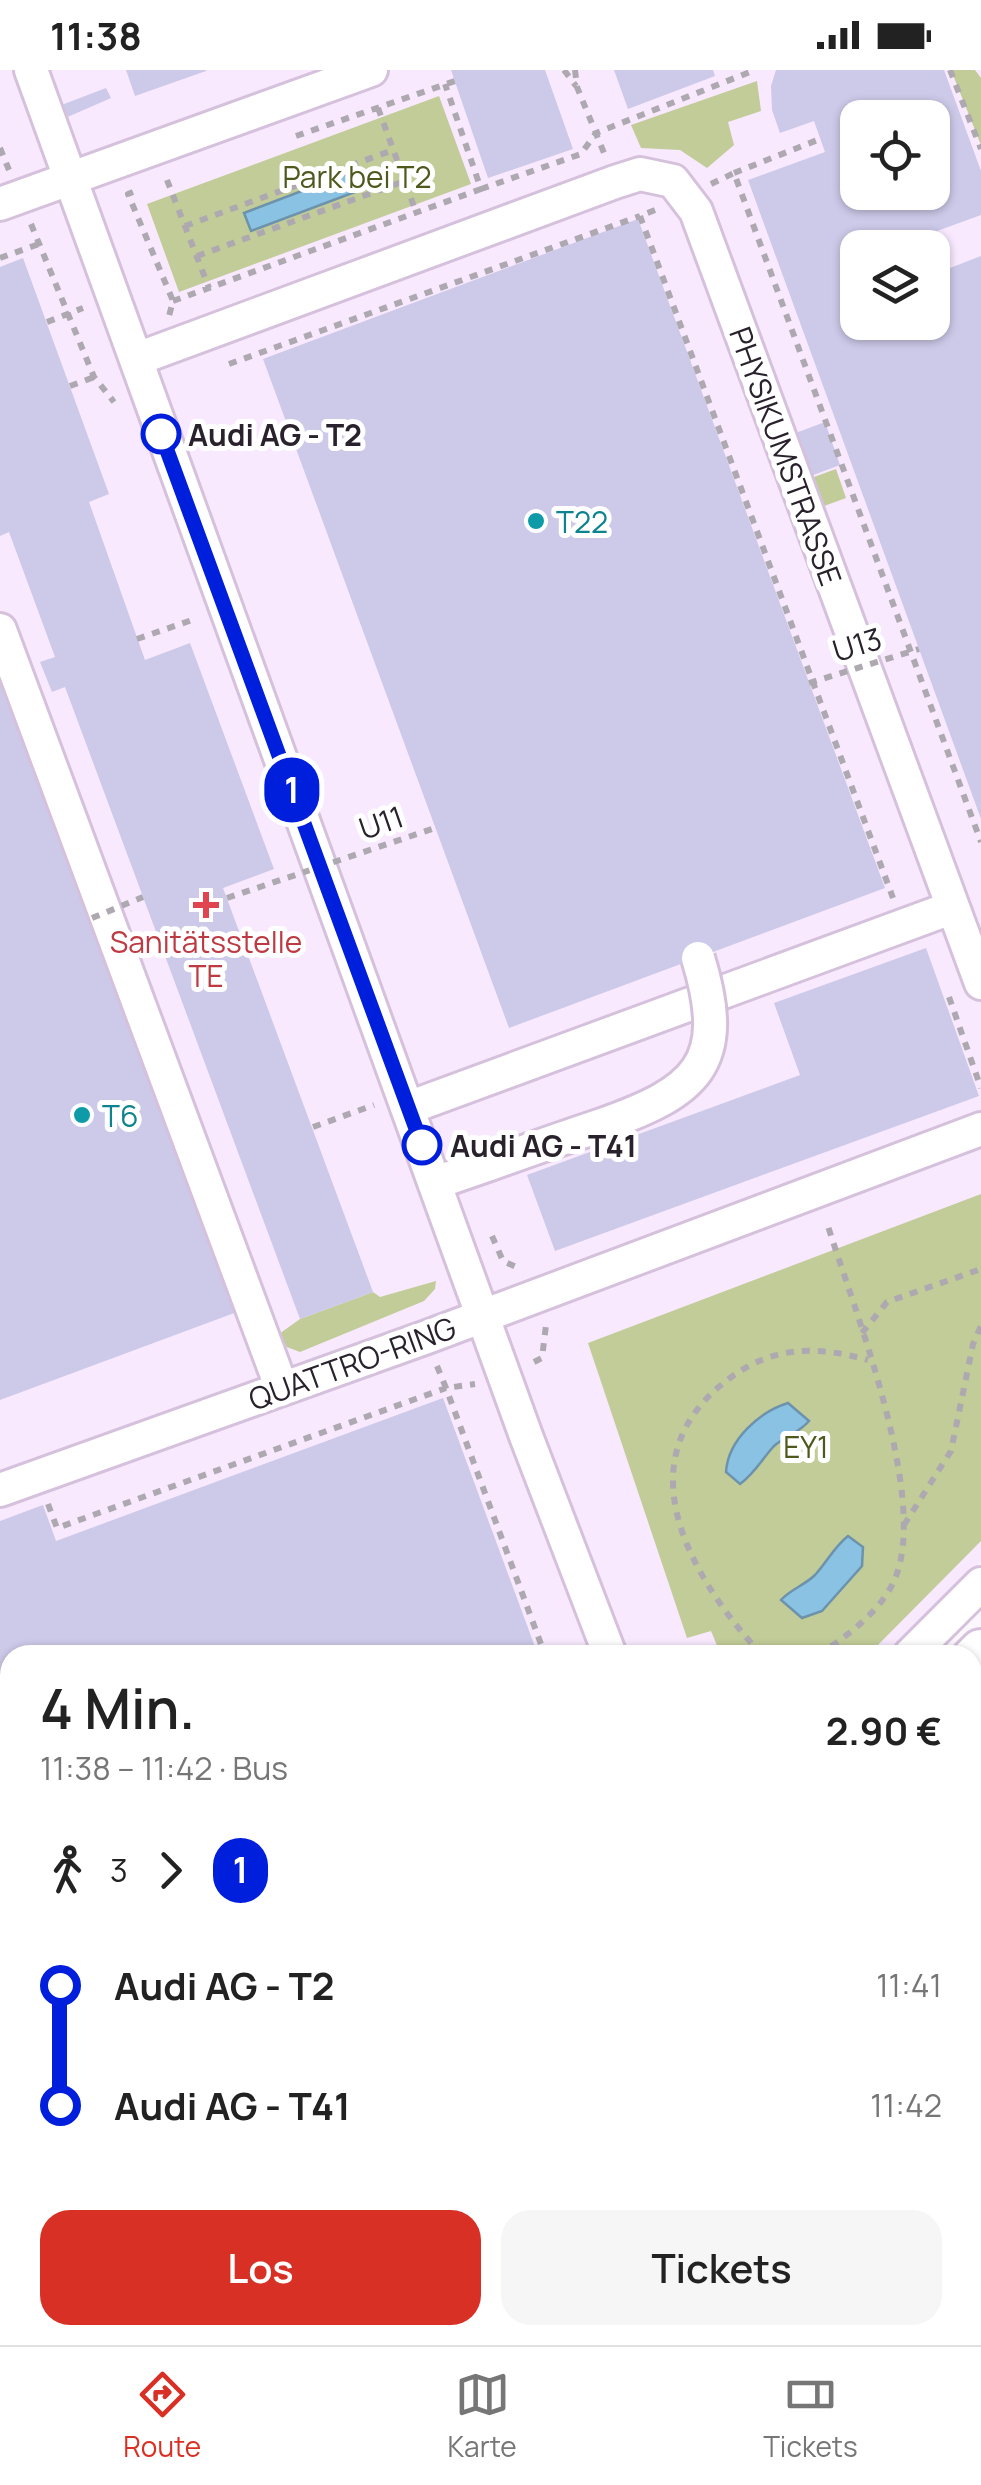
<!DOCTYPE html>
<html lang="de">
<meta charset="utf-8">
<style>
:root{--surface:#fff;--page:#f6f6f6;--text:#222;--muted:#767676;--line:#e0e0e0;--accent:#d93025}
body{margin:0;font-family:Manrope,sans-serif;background:var(--page);color:var(--text);height:100vh;display:flex;flex-direction:column;font-size:38px;white-space:nowrap}
*{box-sizing:border-box;margin:0}
p{font-size:32px;color:var(--muted)}
.icon{flex:none;width:55px;height:55px;fill:none;stroke:currentColor;stroke-width:2;stroke-linecap:round;stroke-linejoin:round}
.map{position:relative;flex:1;overflow:hidden}
.drawer{position:absolute;left:0px;top:1575px;width:982px;height:700px;display:flex;flex-direction:column;background:var(--surface);border-radius:30px 30px 0 0;box-shadow:0 2px 8px #0004}
.drawer>*{flex:none}
.badge{padding:0 20px;border-radius:32px;font-size:35px;line-height:65px}
.buttons{position:absolute;left:840px;top:30px;display:grid;gap:20px}
.buttons a{display:grid;place-items:center;width:110px;height:110px;border-radius:20px;background:var(--surface);box-shadow:0 2px 8px #0004;font-size:50px}
.map>.badge{position:absolute;translate:-50% -50%;box-shadow:0 0 0 5px #fff}
.legs{display:flex;align-items:center;gap:15px;height:110px;padding:0 40px;font-size:32px}
.legs p{margin-inline-start:auto}
.head{display:flex;align-items:center;justify-content:space-between;height:170px;padding:0 40px}
h1{font-size:55px;font-weight:600;line-height:75px}
.primary-button{display:flex;gap:20px;margin-top:auto;padding:20px 40px}
.primary-button a{flex:1;height:115px;border-radius:30px;background:var(--accent);color:#fff;font-size:40px;font-weight:600;line-height:115px;text-align:center}
.primary-button a+a{background:var(--page);color:var(--text)}
ul{padding:0 40px;list-style:none}
li{display:flex;align-items:center;gap:35px;height:120px;font-size:38px}
li i{display:grid;place-items:center;width:15px;height:100%;margin:0 12px;background:currentColor}
li i::after{content:'';width:25px;height:25px;margin:-12px;border:8px solid;border-radius:50%;background:var(--surface)}
li p{margin-inline-start:auto}
li:first-child i{background:linear-gradient(#0000 50%,currentColor 0)}
li:last-child i{background:linear-gradient(currentColor 50%,#0000 0)}
.status{display:flex;justify-content:space-between;align-items:center;height:70px;padding:0 50px;background:var(--surface);direction:ltr}
.status svg{height:28px;fill:currentColor}
.menu{display:flex;justify-content:space-around;align-items:center;height:140px;border-top:2px solid var(--line);background:var(--surface);font-size:28px;color:var(--muted)}
.menu a{display:grid;justify-items:center;gap:5px}
.menu .active{color:var(--accent)}
.map>svg:first-child{display:block}
</style>
<div class="status"><b>11:38</b><svg viewBox="0 0 49 12"><path d="M0 12V9h3v3zM5 12V6h3v6zM10 12V3h3v9zM15 12V0h3v12zM26 1h20v11H26zM47 4h2v5h-2z"/></svg></div>
<div class="map">
<svg width="981" height="2275" viewBox="0 0 981 2275">
<rect width="100%" height="100%" fill="#fbf7fd"/>
<path fill="#f8e9fe" fill-rule="evenodd" d="M0,0H981V1492L887,1585H10V2130H0ZM858,48H932V122H858ZM858,178H932V252H858Z"/>
<path fill="#c1cc98" d="M951,0H975L981,8V75Z
M757,11L761,41L728,52L734,75L707,98L680,80L641,78L631,55Z
M439,26L471,114L179,222L147,134Z
M836,399L846,428L824,436L814,407Z
M981,1124V1471L868,1585H721L711,1561L687,1568L588,1273Z
M436,1211L435,1219L424,1231L300,1282L284,1276L279,1264L300,1249L373,1222L380,1227Z
M981,1643V2239L973,2245L972,1649Z
M10,2237V2265H942L927,2275H0V2238Z"/>
<path fill="#8ac2e3" stroke="#6d92ac" stroke-width="2.5" d="M357,100L363,119L251,161L244,143Z
M788,1333L809,1351C799,1363 785,1366 774,1376C762,1389 755,1403 740,1414L726,1402C728,1370 759,1342 788,1333Z
M848,1466L863,1477L862,1496L822,1541L802,1548L781,1530C791,1519 805,1515 815,1505C827,1492 834,1477 848,1466Z"/>
<path fill="#cdc9e9" fill-rule="evenodd" d="M126,0H206V1L135,26Z
M451,0H545L573,79L488,108Z
M614,0H713L715,6L628,39Z
M776,0H944L981,101V145L937,161L950,198L981,186V749L748,110L825,82L814,51L780,63L772,40L771,16ZM858,48H932V122H858ZM858,178H932V252H858Z
M106,18L111,28L63,49L59,36Z
M638,149L885,818L509,958L263,289Z
M23,188L109,424L89,432L145,590L190,573L274,799L223,818L373,1222L300,1249L65,617L52,622L40,592L55,587L9,462L0,466V197Z
M825,352L840,395L808,407L793,364Z
M0,601L237,1242L0,1330Z
M926,878L979,1026L555,1181L527,1105L800,1005L774,933Z
M443,1328L538,1585H10V1872L0,1876V1451L43,1435L56,1471Z"/>
<g fill="none" stroke-linecap="round" stroke-linejoin="round">
<defs>
<path id="minor" d="M31,0L526,1366L610,1585
M0,134L371,0
M137,289L615,112L640,104L673,111L696,141L981,913
M0,560L282,1319
M408,1038L951,838
M435,1113L490,1094
M0,1420L427,1267L981,1059
M910,1585L981,1514
M972,1633L981,1627
M0,2095L10,2094"/>
<path id="major" d="M972,1590L981,1581
M0,2177L10,2175"/>
</defs>
<use href="#minor" stroke="#d6c1dd" stroke-width="38"/>
<use href="#major" stroke="#d6c1dd" stroke-width="48"/>
<path stroke="#aea9b0" stroke-width="6" stroke-dasharray="8 8" stroke-linecap="butt" d="M564,0L576,16
M575,0L577,17L604,83
M950,0L981,79
M378,38L416,142
M296,66L455,11
M0,78L9,100
M734,103L820,69
M167,110L209,218
M711,114L734,103L981,772
M481,119L581,84L596,63L755,0
M133,122L128,124L173,231L169,246
M655,140L640,146L893,828
M31,154L94,307L114,332
M185,156L393,80
M197,186L405,111
M0,188L39,174
M173,231L481,119L445,14
M47,252L83,238
M229,294L640,146
M70,316L97,306
M137,569L192,550
M949,927L981,1018
M313,1057L374,1035
M492,1166L503,1191L521,1199
M862,1263L887,1232L981,1199
M534,1292L542,1288L546,1255
M437,1296L446,1318L475,1314
M48,1434L57,1458L446,1318L545,1585
M904,1455L951,1381L973,1274L981,1256
M762,1585C689,1506 621,1388 730,1308C775,1275 817,1276 868,1290
M818,1585C846,1567 880,1542 894,1511C931,1430 853,1237 827,1153
M972,1689L981,1684
M972,1824L981,1811
M0,2239L10,2238
M391,2265L397,2275
M675,2275L681,2265
M956,2275L971,2265"/>
<use href="#minor" stroke="#fff" stroke-width="32"/>
<use href="#major" stroke="#fff" stroke-width="42"/>
<defs>
<path id="minor-bridge" d="M490,1094C526,1081 563,1068 599,1056C696,1022 731,995 698,888"/>
</defs>
<use href="#minor-bridge" stroke="#d6c1dd" stroke-width="38" stroke-linecap="butt"/>
<path stroke="#aea9b0" stroke-width="6" stroke-dasharray="8 8" stroke-linecap="butt" d="M809,613L919,579
M227,828L435,758
M92,848L143,827"/>
<use href="#minor-bridge" stroke="#fff" stroke-width="32"/>
</g>
<g fill="none" stroke-linecap="round" stroke-linejoin="round">
<defs>
<path id="line-1" d="M161,364L422,1075"/>
</defs>
<use href="#line-1" stroke="#fff" stroke-width="22"/>
<use href="#line-1" stroke="#001fdc" stroke-width="15"/>
</g>
<g fill="#fff" stroke="#001fdc" stroke-width="5">
<circle cx="161" cy="364" r="18"/>
<circle cx="422" cy="1075" r="18"/>
</g>
<g fill="#0f9aa8" stroke="#fff" stroke-width="4">
<circle cx="536" cy="451" r="10"/>
<circle cx="82" cy="1045" r="10"/>
</g>
<path fill="#e0444e" stroke="#fff" stroke-width="4" d="M201 820h10v10h10v10h-10v10h-10v-10h-10v-10h10z"/>
<g text-anchor="middle" dominant-baseline="central" stroke-width="10" stroke-linejoin="round" paint-order="stroke">
<g font-size="30" fill="#4f591d" stroke="#fff">
<text x="357" y="106">Park bei T2</text>
<text x="806" y="1376">EY1</text>
</g>
<g font-size="30" font-weight="bold" fill="#29222c" stroke="#fff" text-anchor="start">
<text x="188" y="364">Audi AG - T2</text>
<text x="450" y="1075">Audi AG - T41</text>
</g>
<g font-size="30" fill="#29222c" stroke="#fff">
<text transform="translate(786 386) rotate(70)">PHYSIKUMSTRASSE</text>
<text transform="translate(857 574) rotate(-17)">U13</text>
<text transform="translate(381 752) rotate(-19)">U11</text>
<text transform="translate(352 1293) rotate(-20)">QUATTRO-RING</text>
</g>
<g font-size="30" fill="#0d838f" stroke="#fff" text-anchor="start">
<text x="556" y="451">T22</text>
<text x="102" y="1045">T6</text>
</g>
<g font-size="30" fill="#be3a42" stroke="#fff">
<text x="206" y="871">Sanitätsstelle<tspan x="206" dy="34">TE</tspan></text>
</g>
</g>
</svg>
<div class="buttons">
<a><svg class="icon" aria-label="locate" viewBox="0 0 24 24"><circle cx="12" cy="12" r="6"/><path d="M12 2v4M12 18v4M2 12h4M18 12h4"/></svg></a>
<a><svg class="icon" aria-label="layers" viewBox="0 0 24 24"><path d="M12 4l9 5-9 5-9-5zM3 14l9 5 9-5"/></svg></a>
</div>
<b class="badge" style="left:292px;top:720px;background:#001fdc;color:#fff">1</b>
<section class="drawer">
<div class="head"><div><h1>4 Min.</h1><p>11:38 – 11:42 · Bus</p></div><b>2.90 €</b></div>
<div class="legs"><svg class="icon" aria-label="walk" viewBox="0 0 24 24"><circle cx="13" cy="4" r="2"/><path d="M13 8l-2 6 4 7M11 14l-3 7M7 12l3-4h3l4 4"/></svg>3<svg class="icon" aria-label="forward" viewBox="0 0 24 24"><path d="M9 5l7 7-7 7"/></svg><b class="badge" style="background:#001fdc;color:#fff">1</b></div>
<ul>
<li><i style="color:#001fdc"></i><b>Audi AG - T2</b><p>11:41</p></li>
<li><i style="color:#001fdc"></i><b>Audi AG - T41</b><p>11:42</p></li>
</ul>
<div class="primary-button"><a>Los</a><a>Tickets</a></div>
</section>
</div>
<nav class="menu">
<a class="active"><svg class="icon" aria-label="directions" viewBox="0 0 24 24"><path d="M12 3l9 9-9 9-9-9zM9 14v-3h6M13 9l2 2-2 2"/></svg>Route</a>
<a><svg class="icon" aria-label="map" viewBox="0 0 24 24"><path d="M3 6l6-2 6 2 6-2v14l-6 2-6-2-6 2zM9 4v14M15 6v14"/></svg>Karte</a>
<a><svg class="icon" aria-label="tickets" viewBox="0 0 24 24"><path d="M3 7h18v10H3zM15 7v10"/></svg>Tickets</a>
</nav>
